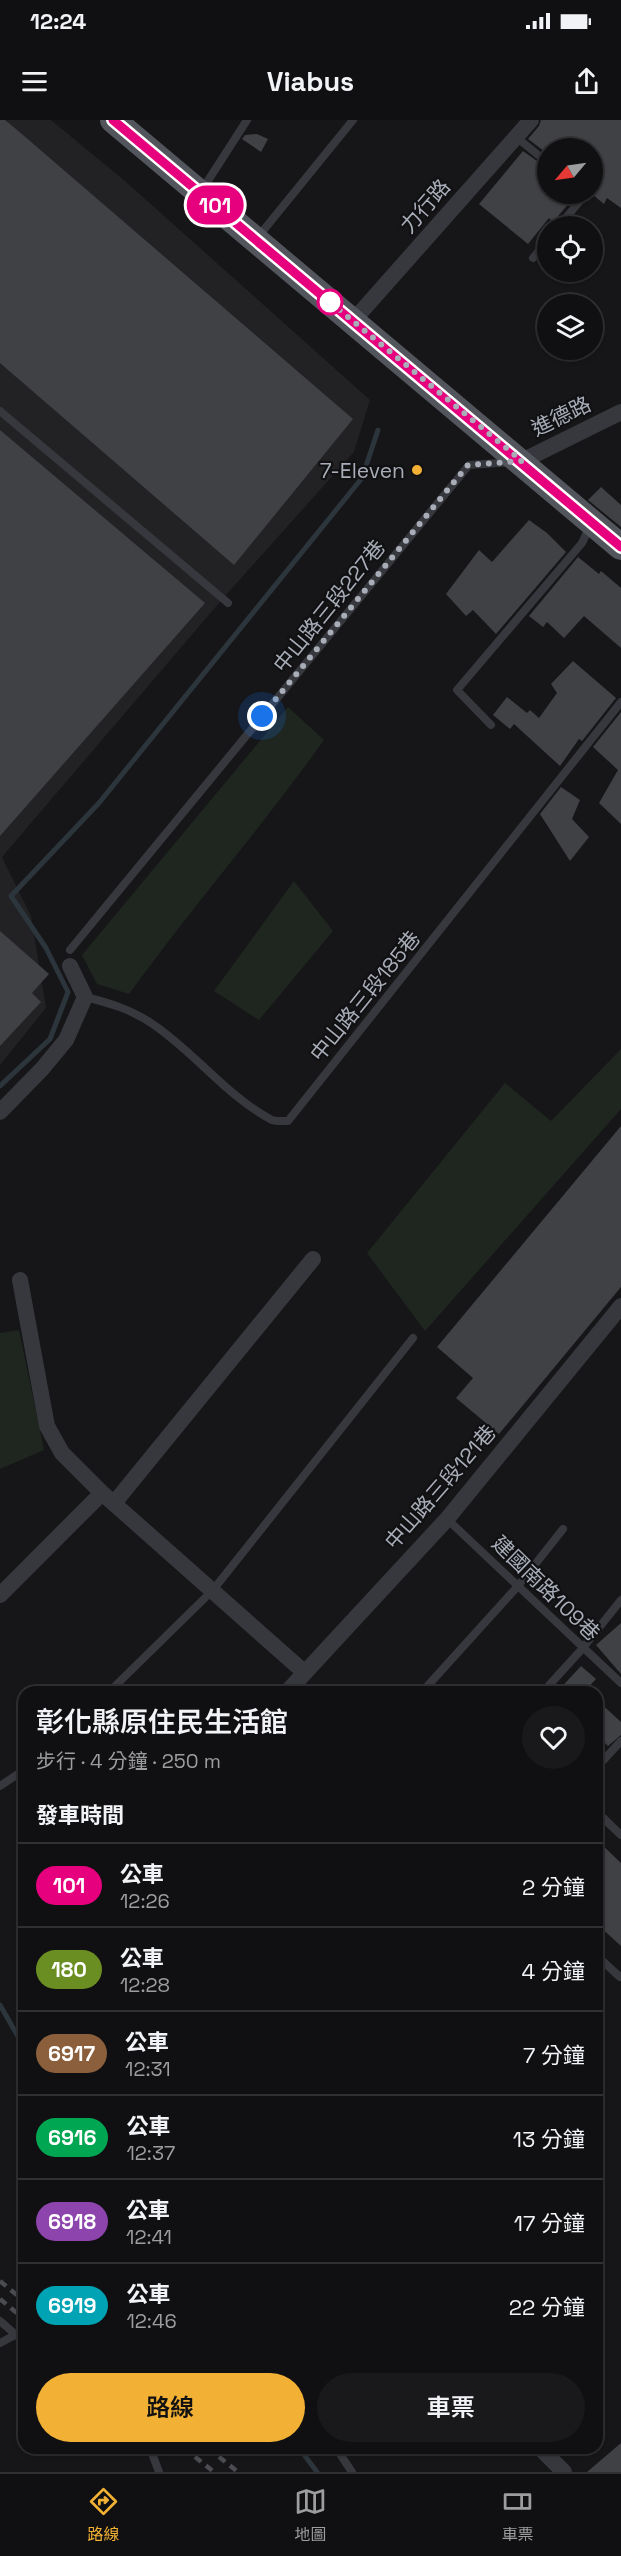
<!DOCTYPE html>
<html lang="zh-TW">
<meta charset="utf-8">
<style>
:root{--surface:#101012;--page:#19191b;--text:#f1f3f6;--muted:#9c9d9f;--line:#303032;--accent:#f2b134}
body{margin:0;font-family:"Space Grotesk","Noto Sans TC",sans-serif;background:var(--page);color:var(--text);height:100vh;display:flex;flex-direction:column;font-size:22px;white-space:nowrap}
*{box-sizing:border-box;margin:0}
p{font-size:20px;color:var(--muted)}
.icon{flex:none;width:33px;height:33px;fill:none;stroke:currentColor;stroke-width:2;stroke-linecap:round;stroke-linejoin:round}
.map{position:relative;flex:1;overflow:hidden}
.sheet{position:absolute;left:18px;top:1566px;width:585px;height:768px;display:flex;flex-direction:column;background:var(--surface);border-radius:18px;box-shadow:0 2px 4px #0004,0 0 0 2px var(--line)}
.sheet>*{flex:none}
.badge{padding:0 12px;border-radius:20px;font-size:21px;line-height:39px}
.needle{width:39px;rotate:241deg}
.fabs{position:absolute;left:537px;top:18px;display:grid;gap:12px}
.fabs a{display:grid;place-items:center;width:66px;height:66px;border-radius:50%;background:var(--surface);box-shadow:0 2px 4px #0004,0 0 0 2px var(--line);font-size:30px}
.you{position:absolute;width:30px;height:30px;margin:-15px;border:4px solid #fff;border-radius:50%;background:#1a73e8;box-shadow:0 0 0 9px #1a73e833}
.map>.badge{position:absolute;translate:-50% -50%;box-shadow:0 0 0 3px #fff}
h2{padding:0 18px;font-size:22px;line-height:54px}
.round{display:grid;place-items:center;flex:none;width:63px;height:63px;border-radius:32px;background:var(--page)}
.head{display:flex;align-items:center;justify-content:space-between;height:102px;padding:0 18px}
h1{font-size:28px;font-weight:600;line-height:45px}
.button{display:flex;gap:12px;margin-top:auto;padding:12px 18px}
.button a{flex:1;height:69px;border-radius:36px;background:var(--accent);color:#111;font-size:24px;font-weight:600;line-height:69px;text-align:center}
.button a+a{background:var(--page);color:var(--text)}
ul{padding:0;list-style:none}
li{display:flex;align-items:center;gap:18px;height:84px;padding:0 18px;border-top:2px solid var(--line)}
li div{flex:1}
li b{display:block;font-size:22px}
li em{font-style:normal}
li .badge{min-width:66px;font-weight:700;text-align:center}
.status{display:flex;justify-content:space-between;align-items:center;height:42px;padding:0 30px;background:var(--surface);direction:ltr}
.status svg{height:16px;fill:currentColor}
header{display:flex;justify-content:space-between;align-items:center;height:78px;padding:0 18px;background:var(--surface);font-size:27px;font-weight:600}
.tab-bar{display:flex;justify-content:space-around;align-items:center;height:84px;border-top:2px solid var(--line);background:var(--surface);font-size:16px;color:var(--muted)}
.tab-bar a{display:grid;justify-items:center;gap:3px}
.tab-bar .on{color:var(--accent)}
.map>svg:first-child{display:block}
</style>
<div class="status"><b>12:24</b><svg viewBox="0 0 49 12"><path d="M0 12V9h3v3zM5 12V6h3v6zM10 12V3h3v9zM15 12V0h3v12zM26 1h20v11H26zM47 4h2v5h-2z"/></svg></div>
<header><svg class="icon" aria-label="menu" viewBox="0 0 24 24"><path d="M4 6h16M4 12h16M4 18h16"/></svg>Viabus<svg class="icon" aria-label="share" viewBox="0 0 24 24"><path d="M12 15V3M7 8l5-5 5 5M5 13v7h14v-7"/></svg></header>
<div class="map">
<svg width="621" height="2352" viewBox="0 0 621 2352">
<rect width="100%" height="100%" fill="#161618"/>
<path fill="#222225" d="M0,0H51L125,61L370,280L354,332L225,476L2,737L31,796L46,888L0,945Z"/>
<path fill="#1e261f" d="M288,587L324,620C262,707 192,787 129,874L97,864L82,835Z
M294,761L333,811L259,900L214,871Z
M621,929V989L425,1211L367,1133L505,963L551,1001Z
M19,1210L44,1330L0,1349V1213Z"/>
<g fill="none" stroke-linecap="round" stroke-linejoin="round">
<path stroke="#2c353c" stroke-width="5" d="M0,966L50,919L68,872L46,828L11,776L99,683L362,358L378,310
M0,1885L24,1927
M299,2328L317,2352"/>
</g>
<path fill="#404145" d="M0,0H5L16,9L353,299L234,445L0,243Z
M541,0H621V88L607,78L604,84L592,74V28H548V34L528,19L539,6Z
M257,14L268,19L261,32L242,19L245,15Z
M523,31L548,49V74H577L553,102L549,98L528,124L479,84Z
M0,310L205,483L0,716Z
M601,367L621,385V407L588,380Z
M529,400L547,413L566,432L496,514L473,490L466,496L446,474L479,430L492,442Z
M578,437L599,454L601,451L621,468V528L584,496L564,518L547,502L543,507L529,496Z
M573,541L616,578L582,621L579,619L560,646L514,604L510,609L493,595L507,577L527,593L530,590L539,598L557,573L551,564Z
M621,592V704L599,683L618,650L593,627Z
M561,667L580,680L572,699L589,717L570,741L540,694Z
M0,811L49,854L32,873L41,882L0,926Z
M621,1006V1167L499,1314L456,1278L473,1258L437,1227Z
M621,1503V1554L596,1525Z
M581,1546L596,1559L584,1572H557Z
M597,1580L621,1602V1615L608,1626L597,1615Z
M597,1720L621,1743V1826L597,1804Z
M621,2323V2352H587Z"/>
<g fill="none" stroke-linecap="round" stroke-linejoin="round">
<path stroke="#37383d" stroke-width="8" d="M516,17L548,43
M202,70L247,0
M559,106L585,75L583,74
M258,117L353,0
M533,138L548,120
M0,291L228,483
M491,605L457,570L582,423L590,406
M70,830L469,345L512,342
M85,877C110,883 133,890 154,905C195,933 226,975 270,999C275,1002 282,1001 288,1001L621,582
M447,1399L621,1563
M109,1572L213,1470L413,1218
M422,1572L518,1466L563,1409
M543,1572L582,1529L621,1480
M597,1647L621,1621
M0,1666L24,1650
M597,1692L621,1715
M597,1836L620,1857
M0,2201L24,2222
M0,2223L15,2215
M150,2328L159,2352
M336,2328L352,2352"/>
<path stroke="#37383d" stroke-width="16" d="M353,201L531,0
M522,341L621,292
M0,992L42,949L66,920L85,877L70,846
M20,1160L47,1306L62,1333L102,1373L304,1552
M115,1382L313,1139
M0,1475L102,1373
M287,1572L447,1399L621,1186
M540,2328L564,2352"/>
<path stroke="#53555c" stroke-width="26" d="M113,0L621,427"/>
<path stroke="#4a4c52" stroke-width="4.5" stroke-dasharray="8 6" stroke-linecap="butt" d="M0,2161L24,2181
M0,2179L24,2199
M184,2328L214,2352
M208,2328L238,2352"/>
</g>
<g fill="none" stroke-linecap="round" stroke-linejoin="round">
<defs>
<path id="line" d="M113,0L621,427"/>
</defs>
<use href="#line" stroke="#fff" stroke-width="14"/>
<use href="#line" stroke="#e6007e" stroke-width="9"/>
<path stroke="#a8adb8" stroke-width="6" stroke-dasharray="0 10.8" d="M262,596L468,345L522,341L330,182"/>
</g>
<circle fill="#fff" stroke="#e6007e" stroke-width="3" cx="330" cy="182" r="12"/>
<circle fill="#f2b134" stroke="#111113" stroke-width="2" cx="417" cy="350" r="6"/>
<g text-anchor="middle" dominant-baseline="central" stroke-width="4.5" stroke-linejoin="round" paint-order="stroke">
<g font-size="21" fill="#a8adb8" stroke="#111113">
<text transform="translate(425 86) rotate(-49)">力行路</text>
<text transform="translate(561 296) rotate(-26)">進德路</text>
<text transform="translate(329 486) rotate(-51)">中山路三段227巷</text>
<text transform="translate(365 876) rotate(-51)">中山路三段185巷</text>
<text transform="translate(440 1367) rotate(-49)">中山路三段121巷</text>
<text transform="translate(546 1468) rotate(44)">建國南路109巷</text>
</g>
<g font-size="21" fill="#a8adb8" stroke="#111113" text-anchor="end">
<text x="405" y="350">7-Eleven</text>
</g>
</g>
</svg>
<div class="fabs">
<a><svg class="needle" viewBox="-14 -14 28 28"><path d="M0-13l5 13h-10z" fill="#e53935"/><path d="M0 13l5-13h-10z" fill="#9c9d9f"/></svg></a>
<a><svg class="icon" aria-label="locate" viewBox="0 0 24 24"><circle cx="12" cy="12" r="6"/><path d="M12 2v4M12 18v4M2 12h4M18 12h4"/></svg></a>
<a><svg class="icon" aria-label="layers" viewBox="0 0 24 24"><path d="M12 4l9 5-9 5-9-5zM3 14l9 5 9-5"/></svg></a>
</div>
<div class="you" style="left:262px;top:596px"></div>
<b class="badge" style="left:215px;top:85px;background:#e6007e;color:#fff">101</b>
<section class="sheet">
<div class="head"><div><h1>彰化縣原住民生活館</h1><p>步行 · 4 分鐘 · 250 m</p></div><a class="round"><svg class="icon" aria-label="heart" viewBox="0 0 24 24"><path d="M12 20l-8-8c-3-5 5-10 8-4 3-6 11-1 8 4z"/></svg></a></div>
<h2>發車時間</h2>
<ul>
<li><span class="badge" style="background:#e6007e;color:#fff">101</span><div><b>公車</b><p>12:26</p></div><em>2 分鐘</em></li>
<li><span class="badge" style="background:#6b8e23;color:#fff">180</span><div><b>公車</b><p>12:28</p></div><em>4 分鐘</em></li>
<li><span class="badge" style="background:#8b5e3c;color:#fff">6917</span><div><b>公車</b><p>12:31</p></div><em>7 分鐘</em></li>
<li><span class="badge" style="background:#00a651;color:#fff">6916</span><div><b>公車</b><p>12:37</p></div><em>13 分鐘</em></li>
<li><span class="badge" style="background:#8e44ad;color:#fff">6918</span><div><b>公車</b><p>12:41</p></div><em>17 分鐘</em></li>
<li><span class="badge" style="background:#00a3b4;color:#fff">6919</span><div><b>公車</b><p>12:46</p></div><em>22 分鐘</em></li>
</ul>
<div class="button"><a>路線</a><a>車票</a></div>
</section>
</div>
<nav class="tab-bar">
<a class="on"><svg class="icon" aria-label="directions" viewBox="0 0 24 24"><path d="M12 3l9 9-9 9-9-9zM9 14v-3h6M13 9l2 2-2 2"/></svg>路線</a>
<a><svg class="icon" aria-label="map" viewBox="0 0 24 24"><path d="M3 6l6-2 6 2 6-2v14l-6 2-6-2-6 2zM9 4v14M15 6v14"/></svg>地圖</a>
<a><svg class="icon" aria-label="tickets" viewBox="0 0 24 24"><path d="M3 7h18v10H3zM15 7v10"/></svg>車票</a>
</nav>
